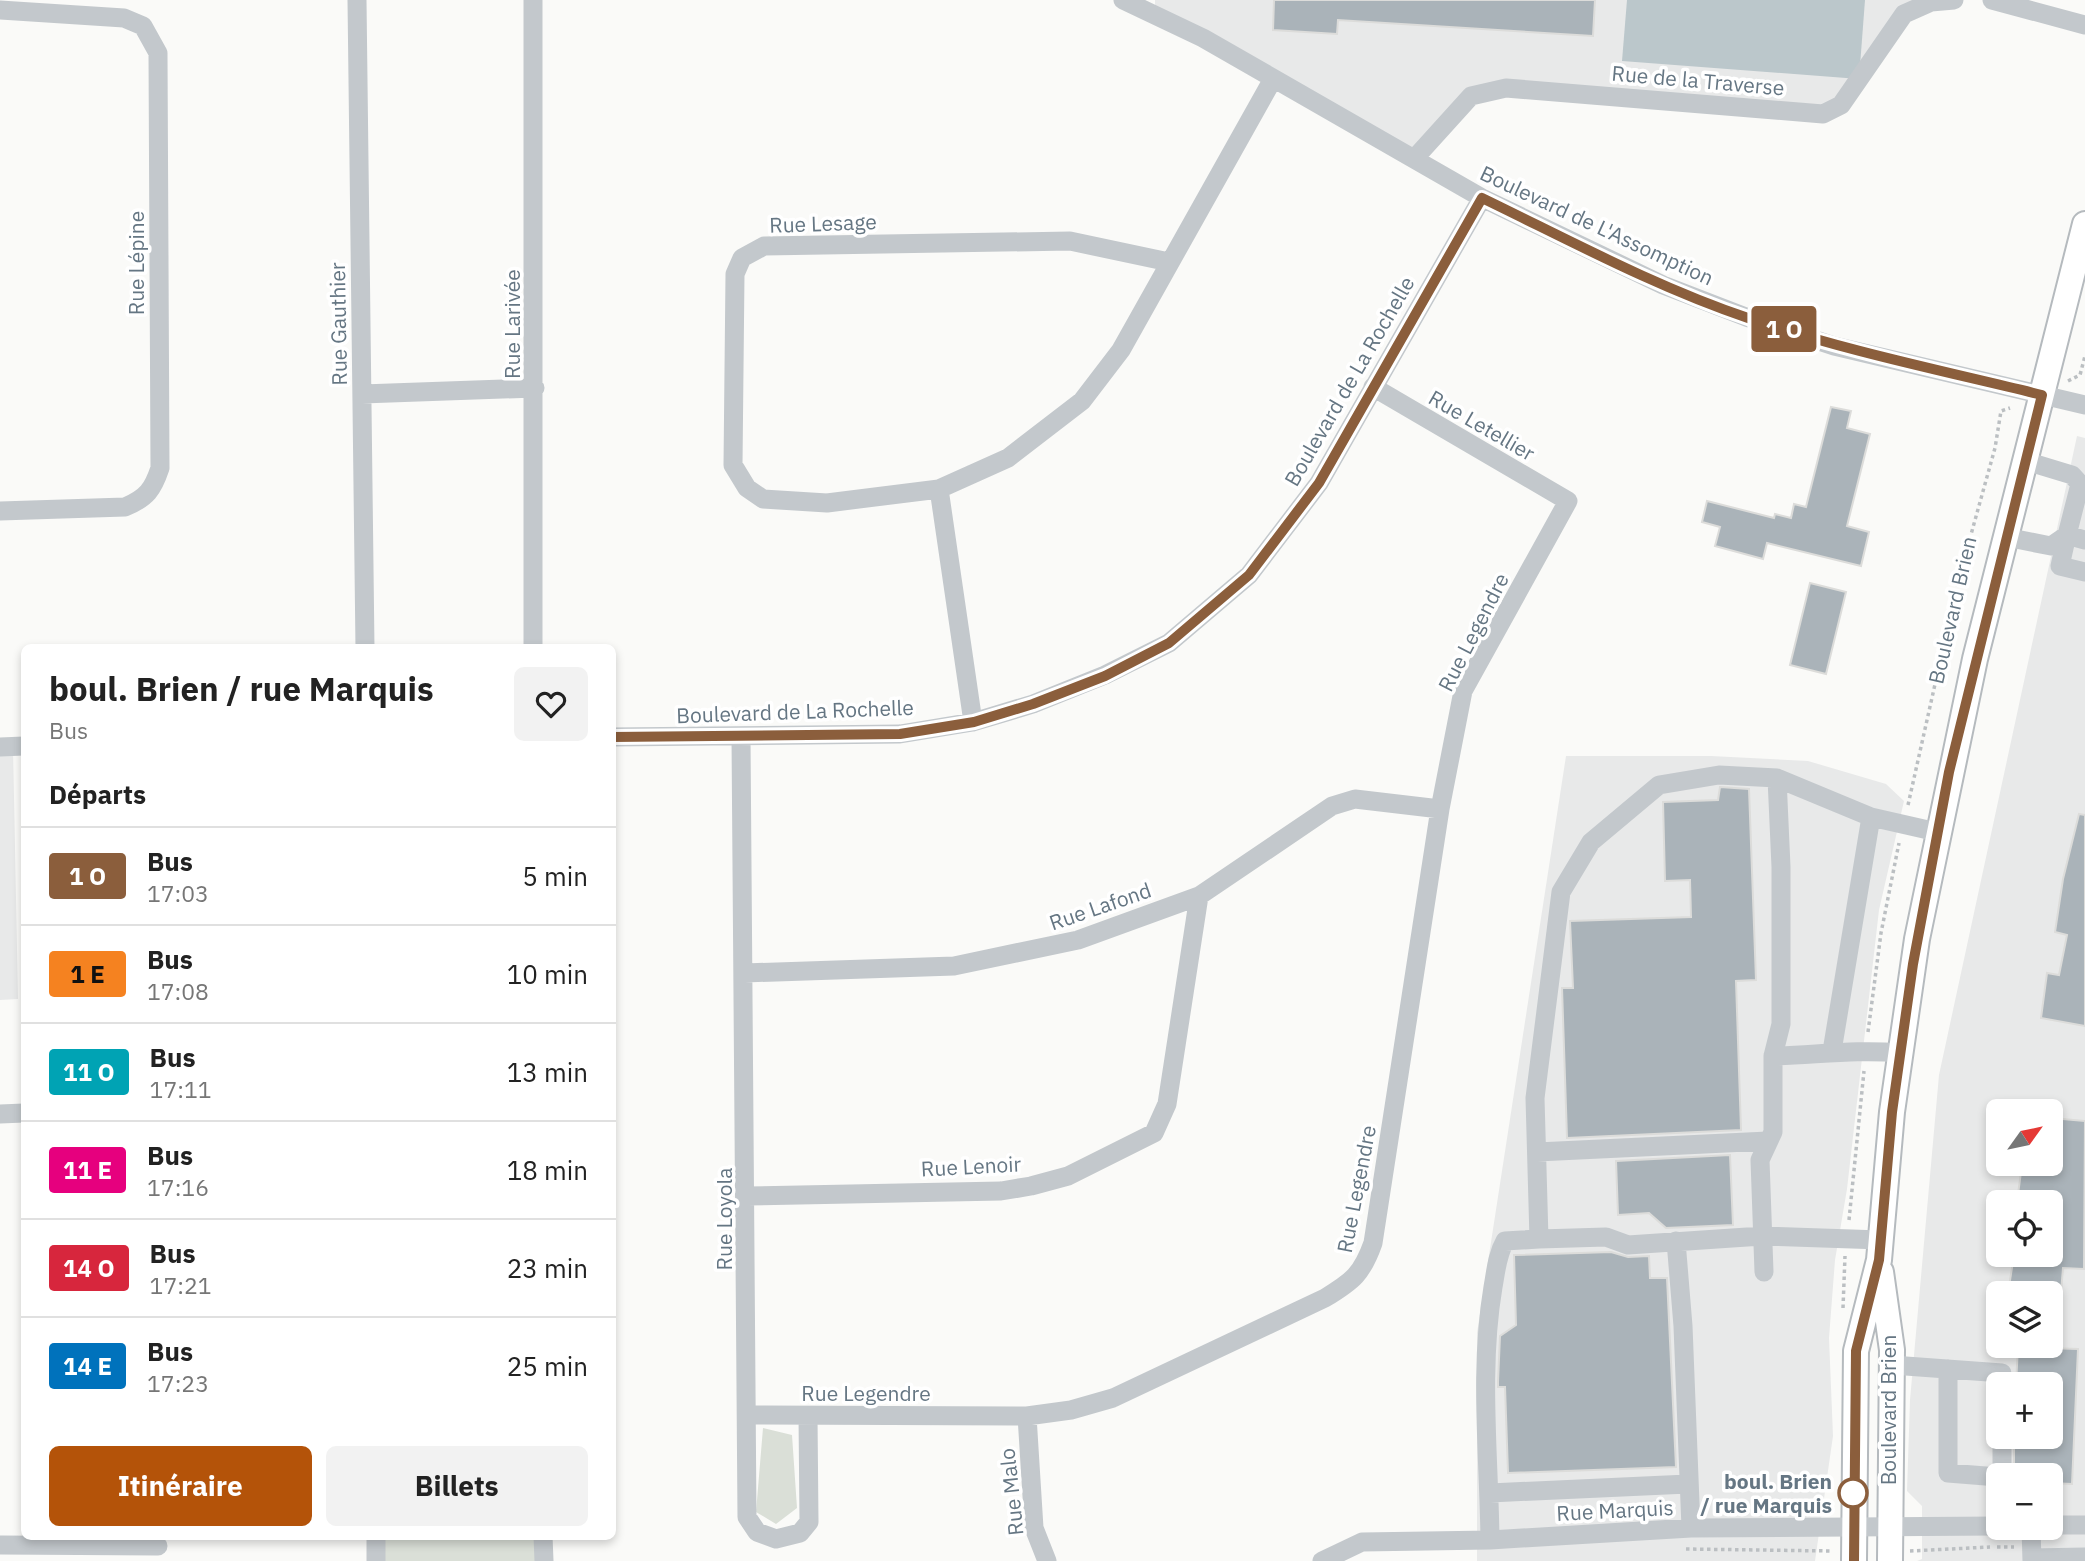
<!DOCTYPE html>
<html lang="fr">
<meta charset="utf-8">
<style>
:root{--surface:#fff;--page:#f2f2f2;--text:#222;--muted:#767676;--line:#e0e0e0;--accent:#b45309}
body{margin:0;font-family:"IBM Plex Sans",sans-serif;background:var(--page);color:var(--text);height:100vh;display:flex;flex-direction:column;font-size:26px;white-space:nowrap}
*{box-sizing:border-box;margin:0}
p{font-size:23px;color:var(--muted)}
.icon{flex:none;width:38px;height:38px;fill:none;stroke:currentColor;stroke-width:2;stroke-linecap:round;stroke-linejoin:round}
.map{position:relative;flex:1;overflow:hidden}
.sheet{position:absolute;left:21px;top:644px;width:595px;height:896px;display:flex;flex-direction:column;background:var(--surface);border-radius:10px;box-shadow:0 4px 10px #0003}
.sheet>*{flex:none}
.badge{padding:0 14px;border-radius:5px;font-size:24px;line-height:46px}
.needle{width:46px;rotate:57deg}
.fabs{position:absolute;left:1986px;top:1099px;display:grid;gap:14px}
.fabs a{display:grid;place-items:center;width:77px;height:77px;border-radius:10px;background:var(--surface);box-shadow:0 4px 10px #0003;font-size:35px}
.map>.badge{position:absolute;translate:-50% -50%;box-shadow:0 0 0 4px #fff}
h2{padding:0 28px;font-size:26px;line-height:63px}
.round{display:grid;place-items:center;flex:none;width:74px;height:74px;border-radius:10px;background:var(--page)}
.head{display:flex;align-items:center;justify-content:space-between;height:119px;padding:0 28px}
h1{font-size:33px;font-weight:700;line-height:52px}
.primary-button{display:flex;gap:14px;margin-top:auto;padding:14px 28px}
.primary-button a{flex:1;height:80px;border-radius:10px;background:var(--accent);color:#fff;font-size:28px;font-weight:700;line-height:80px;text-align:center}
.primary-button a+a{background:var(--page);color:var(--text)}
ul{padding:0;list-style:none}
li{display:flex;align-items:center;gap:21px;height:98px;padding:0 28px;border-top:2px solid var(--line)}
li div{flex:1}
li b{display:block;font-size:26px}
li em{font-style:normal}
li .badge{min-width:77px;font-weight:700;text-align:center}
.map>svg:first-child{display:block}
</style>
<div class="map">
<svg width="2085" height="1561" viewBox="0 0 2085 1561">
<rect width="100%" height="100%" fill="#fafaf8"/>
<path fill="#e8e9e9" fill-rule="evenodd" d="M1155,0H1913L1823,114L1506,88L1471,96L1414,159L1155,15Z
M2077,436L2085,438V1561H1917L1922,1559V1506L1907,1491L1910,1400L1939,1075ZM1998,1111H2051V1164H1998ZM1998,1202H2051V1255H1998ZM1998,1293H2051V1346H1998ZM1998,1384H2051V1437H1998ZM1998,1475H2051V1528H1998Z
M0,747H13L18,999L0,1000Z
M1566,756H1711L1808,761L1886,784L1904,801L1879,910L1847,1189L1835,1260L1829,1338L1833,1436L1815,1561H1477V1333Z"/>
<path fill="#dadfd7" d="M763,1428L792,1435L797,1508L776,1524L756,1512Z
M376,1537H543L544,1561H376Z"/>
<path fill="#bbc7cb" d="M1627,0H1865L1859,79L1622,61Z"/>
<path fill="#aab3b9" stroke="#dcdcda" stroke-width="2" d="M1274,0H1595L1593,36L1338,20L1337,34L1273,30Z
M1831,407L1851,411L1847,428L1870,434L1847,526L1869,532L1861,566L1767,543L1763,559L1715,546L1720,527L1702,522L1707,501L1774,518L1775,514L1791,518L1794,504L1806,507Z
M1810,583L1846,592L1826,674L1790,665Z
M1720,787L1749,789L1756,980L1736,981L1741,1130L1567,1138L1562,988H1573L1570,921L1691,917L1690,880L1665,881L1663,802L1718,800Z
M2079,814L2085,815V1026L2041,1018L2047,973L2059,975L2067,935L2055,932L2063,879Z
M2051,1118L2085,1121L2084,1269L2063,1268L2061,1293H2008L2014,1255H2051V1202H2017L2022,1164H2051Z
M1730,1155L1733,1225L1666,1228L1649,1213L1618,1215L1616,1161Z
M1611,1252L1628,1257L1649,1256L1650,1278H1667L1676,1467L1508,1473L1505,1387H1498V1382L1500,1336L1516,1325L1514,1255Z
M2018,1347L2078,1349L2072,1484L2051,1483V1475H2014V1437H2051V1384H2016Z"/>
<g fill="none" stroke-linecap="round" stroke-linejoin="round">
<defs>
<path id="major" d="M1881,1272L1892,1350L1890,1561
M1854,1561L1856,1351L1879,1260L1892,1112L1917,939L1975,659L2085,224"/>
</defs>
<use href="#major" stroke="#b5babe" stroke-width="28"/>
<path stroke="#bbbfc2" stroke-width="3.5" stroke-dasharray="3.5 3.5" stroke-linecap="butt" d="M2068,381L2080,375L2085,356
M1908,805L1942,653L1947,621L1995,448L2001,411L2010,408
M1868,1032L1881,933L1899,843
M1849,1220L1864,1071
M1843,1308L1845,1256
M1997,1547H2014
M1686,1549L1832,1551
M1910,1551L1990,1547"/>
<path stroke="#c3c8cc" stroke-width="19" d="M357,0L365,648
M1123,0L1203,38L1482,198L1663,285L1746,317L1834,346L2085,405
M1992,0L2085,25
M0,10L124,18L143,26L158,53L160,468C153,489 147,498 125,507L0,511
M1414,159L1471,96L1506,88L1823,114L1841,105L1904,14L1931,2L1954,0
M1169,262L1070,241L764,246L742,258L735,274L733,465L747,488L763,499L827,503L939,489L1008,458L1082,401L1121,350L1273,79
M362,394L535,388
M939,489L973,722
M2006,537L2051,546L2067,535L2080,484L2072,475L2026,461
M2085,540L2067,535L2060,566L2085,572
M533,648V0
M612,737L900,734L973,722L1033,704L1105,675L1169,643L1249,575L1319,483L1482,198
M741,737L747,1517L757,1532L776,1539L800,1533L809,1522L808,1416
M0,747L24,746
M1777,778L1719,775L1659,785L1591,842L1561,892L1535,1098L1539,1239L1606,1237L1628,1245L1762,1236L1881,1240
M745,973L954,966L1078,940L1199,896L1332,806L1355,799L1440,809
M1832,1051L1871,817
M1773,1056C1816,1055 1857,1049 1900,1053
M0,1114L24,1113
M1537,1152L1768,1141
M747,1196L1001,1191L1031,1186L1068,1176L1154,1133L1167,1104L1199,896
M1676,1241L1683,1326L1691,1528
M1764,1272L1760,1160L1773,1132V1056L1781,1024V867L1777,778L1871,817L1937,832
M1892,1365L2002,1373V1384
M1948,1369V1473L1998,1477
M748,1415L1027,1416L1071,1410L1113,1398L1325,1298C1353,1281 1362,1274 1373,1243L1440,809L1463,691L1568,501L1373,387
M1027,1416L1034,1528L1047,1561
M2002,1437V1475
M1490,1493L1688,1484
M2051,1525H2085
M2031,1528L2032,1561
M376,1536V1561
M543,1536L544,1561
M1490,1540C1489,1456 1479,1370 1493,1287C1496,1271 1497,1255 1505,1241L1539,1239
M0,1545L158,1546
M2032,1558L2085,1557
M1322,1561L1362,1542L1490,1540L1691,1528L1998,1526"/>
<use href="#major" stroke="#fff" stroke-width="24"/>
</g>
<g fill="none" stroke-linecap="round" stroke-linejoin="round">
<defs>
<path id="line" d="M612,737L900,734L974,722L1033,704L1105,676L1169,643L1249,575L1319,483L1482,198C1569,240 1656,287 1748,318C1845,351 1944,371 2042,395L1949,772L1913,964L1892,1112L1879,1260L1856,1351L1854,1561"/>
</defs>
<use href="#line" stroke="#fff" stroke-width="16"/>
<use href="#line" stroke="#8b5e3c" stroke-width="10"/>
</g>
<circle fill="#fff" stroke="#8b5e3c" stroke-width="3.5" cx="1853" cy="1493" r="14"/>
<g text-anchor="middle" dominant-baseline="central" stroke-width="7" stroke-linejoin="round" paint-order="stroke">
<g font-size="21" fill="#657683" stroke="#fff">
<text transform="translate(1698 80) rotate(5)">Rue de la Traverse</text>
<text transform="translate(823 223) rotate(-2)">Rue Lesage</text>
<text transform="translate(1597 225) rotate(25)">Boulevard de L'Assomption</text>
<text transform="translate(136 263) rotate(-90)">Rue Lépine</text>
<text transform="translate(338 324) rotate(-91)">Rue Gauthier</text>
<text transform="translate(512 324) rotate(-90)">Rue Larivée</text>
<text transform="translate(1349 381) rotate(-60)">Boulevard de La Rochelle</text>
<text transform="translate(1482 425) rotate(30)">Rue Letellier</text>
<text transform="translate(1952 610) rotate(-77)">Boulevard Brien</text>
<text transform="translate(1473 632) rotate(-63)">Rue Legendre</text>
<text transform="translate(795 711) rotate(-2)">Boulevard de La Rochelle</text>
<text transform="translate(1100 906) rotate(-19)">Rue Lafond</text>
<text transform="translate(971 1166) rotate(-3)">Rue Lenoir</text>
<text transform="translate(1356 1189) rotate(-79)">Rue Legendre</text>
<text transform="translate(724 1219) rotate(-90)">Rue Loyola</text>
<text x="866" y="1393">Rue Legendre</text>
<text transform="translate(1888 1410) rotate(-90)">Boulevard Brien</text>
<text transform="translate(1011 1492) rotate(-96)">Rue Malo</text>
<text transform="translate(1615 1510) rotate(-3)">Rue Marquis</text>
</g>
<g font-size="21" font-weight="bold" fill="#657683" stroke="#fff" text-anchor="end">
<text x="1832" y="1481">boul. Brien<tspan x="1832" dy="24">/ rue Marquis</tspan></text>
</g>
</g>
</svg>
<div class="fabs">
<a><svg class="needle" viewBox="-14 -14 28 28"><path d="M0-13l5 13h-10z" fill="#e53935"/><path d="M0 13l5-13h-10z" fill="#767676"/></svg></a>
<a><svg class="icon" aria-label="locate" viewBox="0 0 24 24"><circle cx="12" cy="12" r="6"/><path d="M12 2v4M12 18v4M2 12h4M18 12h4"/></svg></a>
<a><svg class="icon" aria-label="layers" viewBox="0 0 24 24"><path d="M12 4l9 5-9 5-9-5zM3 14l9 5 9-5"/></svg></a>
<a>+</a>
<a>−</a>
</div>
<b class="badge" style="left:1784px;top:329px;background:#8b5e3c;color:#fff">1 O</b>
<section class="sheet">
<div class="head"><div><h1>boul. Brien / rue Marquis</h1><p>Bus</p></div><a class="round"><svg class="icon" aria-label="heart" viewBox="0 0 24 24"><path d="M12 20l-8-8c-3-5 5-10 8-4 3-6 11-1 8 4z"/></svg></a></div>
<h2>Départs</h2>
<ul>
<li><span class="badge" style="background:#8b5e3c;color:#fff">1 O</span><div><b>Bus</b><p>17:03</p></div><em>5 min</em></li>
<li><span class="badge" style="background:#f58220;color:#111">1 E</span><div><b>Bus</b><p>17:08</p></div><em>10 min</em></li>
<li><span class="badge" style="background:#00a3b4;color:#fff">11 O</span><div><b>Bus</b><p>17:11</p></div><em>13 min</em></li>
<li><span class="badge" style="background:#e6007e;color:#fff">11 E</span><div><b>Bus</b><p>17:16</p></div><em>18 min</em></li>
<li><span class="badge" style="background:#d7263d;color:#fff">14 O</span><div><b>Bus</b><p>17:21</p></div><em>23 min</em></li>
<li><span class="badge" style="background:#0072bc;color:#fff">14 E</span><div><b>Bus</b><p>17:23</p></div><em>25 min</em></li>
</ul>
<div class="primary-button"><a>Itinéraire</a><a>Billets</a></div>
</section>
</div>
